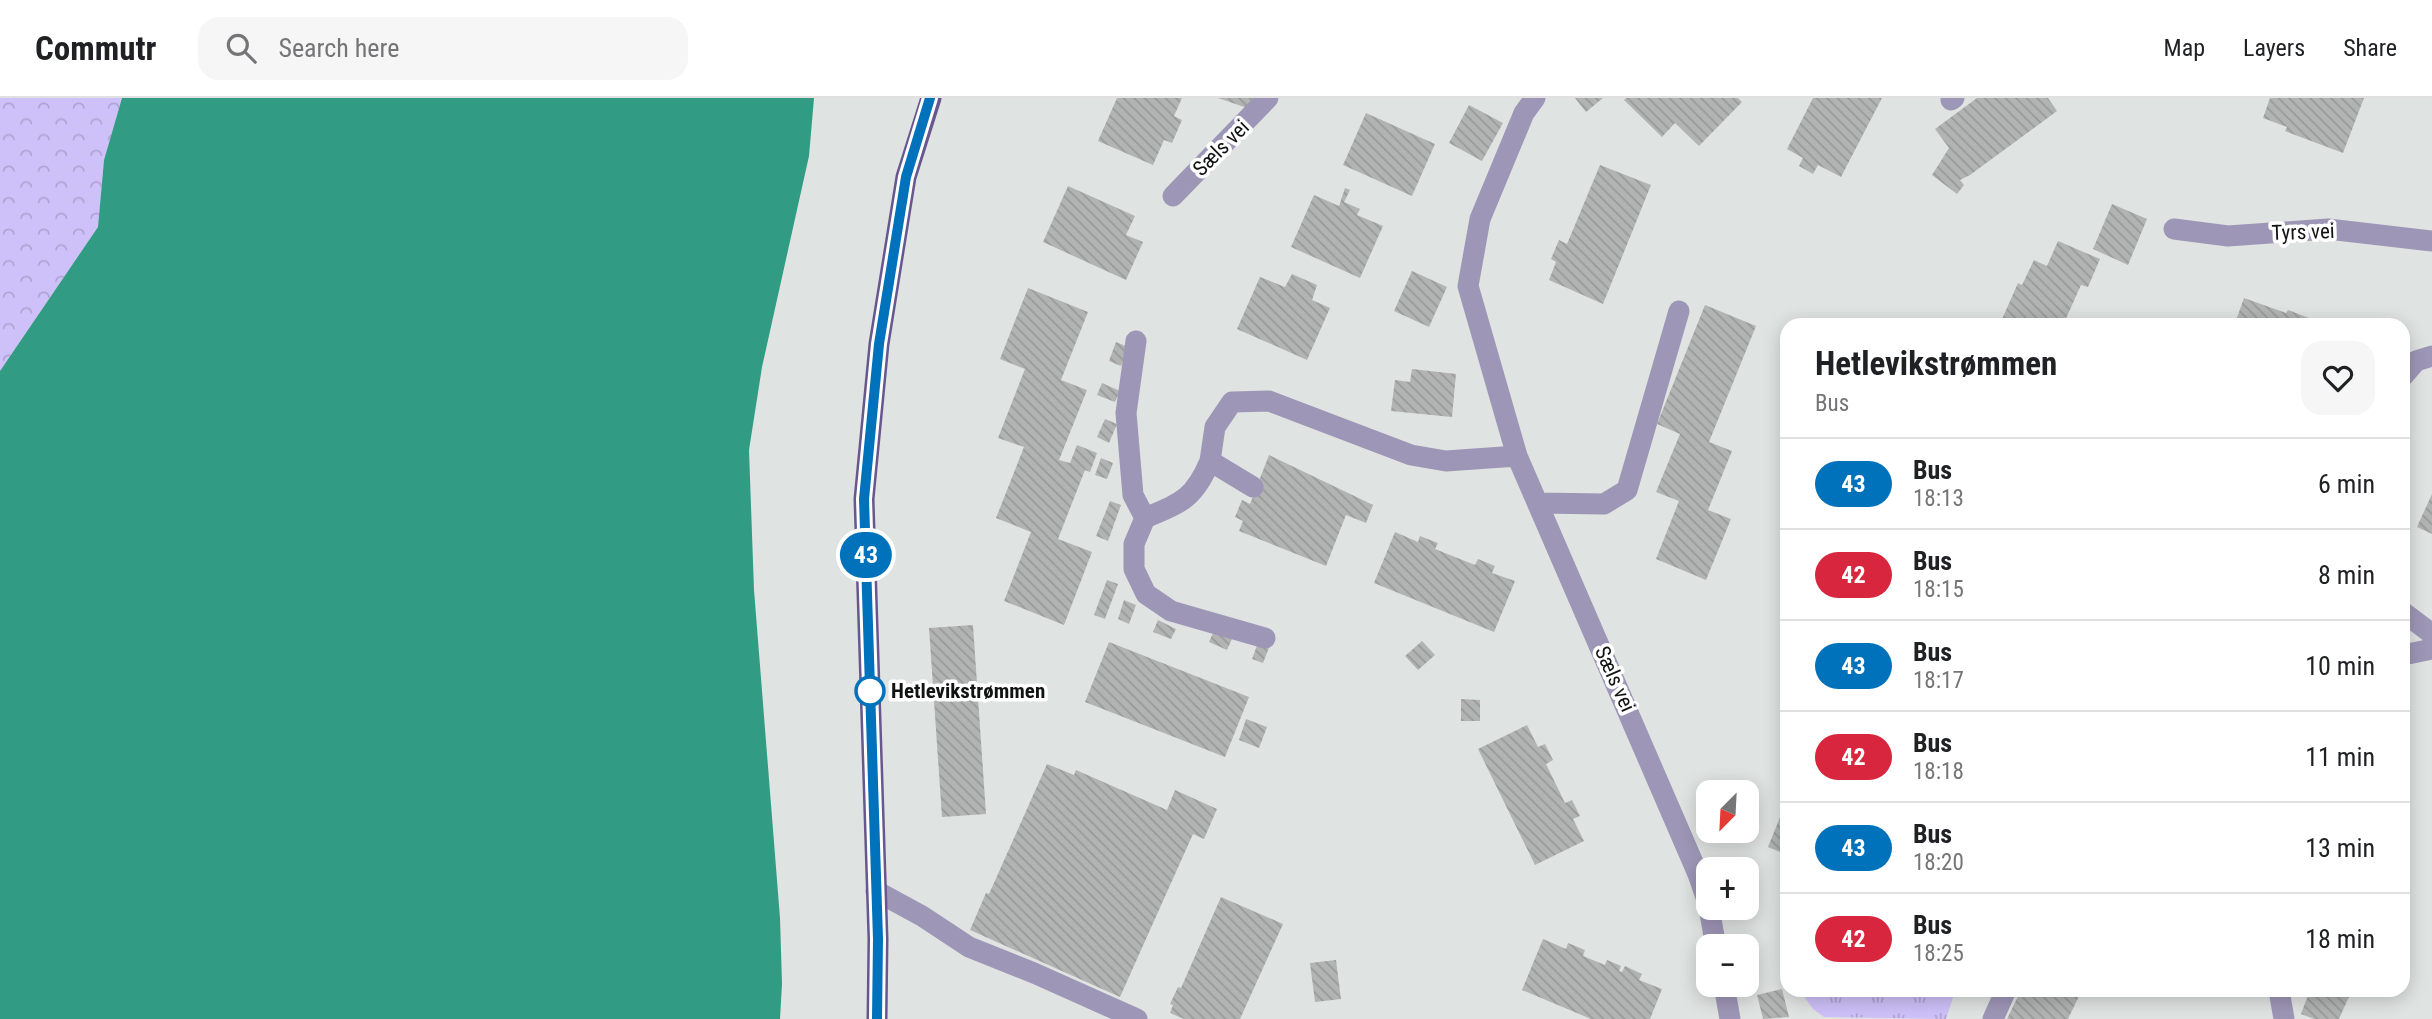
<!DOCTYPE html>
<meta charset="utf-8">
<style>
:root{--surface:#fff;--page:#f6f6f6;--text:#202124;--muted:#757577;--line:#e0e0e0}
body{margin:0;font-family:"Roboto Condensed",sans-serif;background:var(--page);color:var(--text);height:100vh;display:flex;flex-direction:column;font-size:26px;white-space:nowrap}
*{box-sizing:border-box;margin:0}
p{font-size:23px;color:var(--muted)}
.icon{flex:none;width:38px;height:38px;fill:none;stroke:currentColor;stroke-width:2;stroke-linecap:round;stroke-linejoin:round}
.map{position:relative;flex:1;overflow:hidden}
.side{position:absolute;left:1780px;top:220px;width:630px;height:679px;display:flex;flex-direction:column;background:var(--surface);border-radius:21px;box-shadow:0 4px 18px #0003}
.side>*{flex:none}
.badge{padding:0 14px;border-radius:23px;font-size:24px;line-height:46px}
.needle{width:46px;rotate:204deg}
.fabs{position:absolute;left:1696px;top:682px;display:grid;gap:14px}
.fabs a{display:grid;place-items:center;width:63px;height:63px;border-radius:14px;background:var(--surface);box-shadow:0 4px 18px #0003;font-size:35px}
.map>.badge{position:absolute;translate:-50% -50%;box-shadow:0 0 0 4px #fff}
.round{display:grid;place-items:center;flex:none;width:74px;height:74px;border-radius:21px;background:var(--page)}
.summary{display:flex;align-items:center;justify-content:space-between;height:119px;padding:0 35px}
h1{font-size:33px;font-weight:700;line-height:52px}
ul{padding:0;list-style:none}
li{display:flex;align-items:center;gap:21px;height:91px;padding:0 35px;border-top:2px solid var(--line)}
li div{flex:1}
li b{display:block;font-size:26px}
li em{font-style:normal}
li .badge{min-width:77px;font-weight:700;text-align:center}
header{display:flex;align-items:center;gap:42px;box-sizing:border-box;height:98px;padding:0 35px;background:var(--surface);border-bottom:2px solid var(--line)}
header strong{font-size:33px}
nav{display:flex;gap:38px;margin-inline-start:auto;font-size:24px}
.search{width:490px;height:63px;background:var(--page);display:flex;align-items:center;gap:18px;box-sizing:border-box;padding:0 24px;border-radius:21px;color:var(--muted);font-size:26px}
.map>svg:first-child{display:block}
</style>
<header>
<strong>Commutr</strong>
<div class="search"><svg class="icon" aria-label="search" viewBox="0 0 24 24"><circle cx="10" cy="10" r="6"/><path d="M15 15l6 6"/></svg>Search here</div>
<nav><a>Map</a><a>Layers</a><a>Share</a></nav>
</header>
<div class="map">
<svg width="2432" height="921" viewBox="0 0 2432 921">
<defs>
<pattern id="forest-crowns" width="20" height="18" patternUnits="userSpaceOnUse" patternTransform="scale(1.75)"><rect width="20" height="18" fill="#cec0f8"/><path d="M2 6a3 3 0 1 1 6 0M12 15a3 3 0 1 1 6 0" fill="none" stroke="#b0a4d4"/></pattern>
<pattern id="park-tufts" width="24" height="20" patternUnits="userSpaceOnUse" patternTransform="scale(1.75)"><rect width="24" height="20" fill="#cec0f8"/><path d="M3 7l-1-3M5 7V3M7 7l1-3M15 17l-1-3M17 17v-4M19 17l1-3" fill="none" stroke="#b0a4d4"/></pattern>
<pattern id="building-back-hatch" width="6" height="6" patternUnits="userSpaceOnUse" patternTransform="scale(1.75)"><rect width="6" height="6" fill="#b1b4b3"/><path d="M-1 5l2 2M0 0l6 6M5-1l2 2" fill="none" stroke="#979a99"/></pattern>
</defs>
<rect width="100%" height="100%" fill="#dfe3e2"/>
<path fill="url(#forest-crowns)" d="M0,0H122L104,62L98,129L0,273Z"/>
<path fill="url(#park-tufts)" d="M1800,893H1955L1946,921L1824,919L1813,911Z"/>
<path fill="#319c83" d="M122,0H814L809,58L762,269L749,352L754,492L780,820L782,886L780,921H0V273L98,129L104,62Z"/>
<path fill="url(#building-back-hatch)" d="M1117,0H1182L1174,18L1182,22L1172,45L1164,42L1153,67L1098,43Z
M1218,0H1254L1250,11Z
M1575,0H1603L1586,14Z
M1626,0H1738L1742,4L1699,48L1675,25L1662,39L1624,2Z
M1813,0H1882L1841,79L1818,67L1813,76L1799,68L1803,60L1787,51Z
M1977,0H2048L2057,13L1970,77L1960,82L1964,87L1957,96L1932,77L1949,50L1935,31Z
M2270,0H2364L2343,55L2285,33L2287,29L2263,20Z
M1469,7L1503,25L1482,63L1449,45Z
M1366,15L1435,46L1412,98L1343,67Z
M1600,67L1651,87L1603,206L1549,182L1556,164L1551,161L1559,142L1567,146Z
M1068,88L1135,118L1126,137L1143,144L1126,182L1043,144Z
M1345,90L1350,92L1344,104L1360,111L1357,117L1383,128L1360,180L1291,149L1314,97L1339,108Z
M2112,106L2147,121L2128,167L2093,151Z
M2058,143L2100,161L2088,189L2081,187L2064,225L2069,228H1999L2018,185L2022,187L2034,162L2047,168Z
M1412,173L1447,189L1429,229L1394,213Z
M1292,176L1317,187L1312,202L1330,210L1307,262L1237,231L1260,179L1285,189Z
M1028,190L1088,214L1061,282L1087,292L1059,362L1070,365L1077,347L1097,355L1090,374L1085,372L1058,441L1092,454L1064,527L1004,503L1031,434L996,420L1024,349L998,340L1025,271L1000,261Z
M2244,200L2286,215L2288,212L2330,228H2234Z
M1705,207L1756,228L1709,344L1732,353L1708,412L1731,421L1706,482L1656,461L1679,403L1656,394L1680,336L1657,326Z
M1116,244L1128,249L1121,268L1109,263Z
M1412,271L1456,276L1452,319L1391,313L1395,282L1410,284Z
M1102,285L1120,293L1115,304L1097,297Z
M1105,321L1117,326L1109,345L1097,339Z
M1269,357L1373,407L1366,425L1346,417L1326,468L1239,433L1243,423L1235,419L1242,402L1250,406Z
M1101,360L1113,365L1107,381L1095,377Z
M2432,396V436L2417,429Z
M1110,403L1121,407L1108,443L1096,438Z
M1395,434L1418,444L1420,438L1438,445L1435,451L1475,467L1478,461L1495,468L1492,475L1515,483L1494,534L1374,485Z
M1107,482L1118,486L1105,521L1094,517Z
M1124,502L1136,507L1129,526L1118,521Z
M1158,522L1176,531L1171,541L1153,534Z
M973,527L986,716L942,719L929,530Z
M1214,533L1232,541L1227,552L1209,544Z
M1259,542L1270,547L1263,565L1252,561Z
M1422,543L1435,557L1418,572L1405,558Z
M1109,544L1249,599L1225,659L1085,604Z
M1461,601L1480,602V623H1461Z
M1246,621L1267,629L1259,650L1239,642Z
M1527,627L1538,649L1545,646L1553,662L1546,666L1565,705L1572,702L1580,718L1573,721L1584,743L1535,767L1478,651Z
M1047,666L1074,677L1076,672L1167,712L1175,692L1217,711L1204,741L1193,736L1120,899L970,832L986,795L989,796Z
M1787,702V757L1768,749Z
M1221,799L1283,826L1240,921H1184L1170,915L1173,907L1170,906L1178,889L1181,890Z
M1543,841L1566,851L1568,845L1585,852L1583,858L1605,867L1607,862L1621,868L1619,873L1622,874L1625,868L1642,876L1639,882L1662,891L1650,921H1591L1522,892Z
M1336,862L1341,901L1315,904L1310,865Z
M1782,891L1789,919L1763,921L1757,897Z
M2021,892H2082L2068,921H2007Z
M2310,892H2352L2339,921H2314L2301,916Z"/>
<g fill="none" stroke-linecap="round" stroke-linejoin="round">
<path stroke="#9e96b6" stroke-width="21" d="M1535,0L1524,15L1480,121L1468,188L1517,358L1698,776L1708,805
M1951,2L1954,0
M1173,98L1268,0
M2174,131L2228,138L2328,131L2432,143
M1136,243L1126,315L1133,397L1145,420
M2403,278L2416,263L2432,258
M1210,363C1194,401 1181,405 1145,420L1134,446V471L1146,496L1171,513L1265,540
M1253,389L1210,363L1215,329L1232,304L1269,303L1411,357L1446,363L1517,358
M1538,405L1604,406L1627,392L1679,213
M2403,514L2432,536
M2403,557L2432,551
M876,793L922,818L969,849L1034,875L1137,921
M1709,810L1716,849
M1724,887L1730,921
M2279,892L2284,921
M1993,921L2006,892"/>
<path stroke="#67578e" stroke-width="21" d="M877,921L878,841L864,401L879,246L906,79L931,0"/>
</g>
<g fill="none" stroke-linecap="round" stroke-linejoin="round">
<defs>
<path id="line" d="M877,921L878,841L864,401L879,246L906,79L930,0"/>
</defs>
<use href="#line" stroke="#fff" stroke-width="16"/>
<use href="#line" stroke="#0072bc" stroke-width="10"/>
</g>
<circle fill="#fff" stroke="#0072bc" stroke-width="3.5" cx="870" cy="593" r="14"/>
<g text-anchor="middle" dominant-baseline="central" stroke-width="7" stroke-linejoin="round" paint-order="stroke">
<g font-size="21" fill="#111212" stroke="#fff">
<text transform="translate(1221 50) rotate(-45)">Sæls vei</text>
<text transform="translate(2303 134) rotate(-2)">Tyrs vei</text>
<text transform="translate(1615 581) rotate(66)">Sæls vei</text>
</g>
<g font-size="21" font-weight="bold" fill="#111212" stroke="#fff" text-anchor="start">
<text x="891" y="593">Hetlevikstrømmen</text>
</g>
</g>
</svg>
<div class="fabs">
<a><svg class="needle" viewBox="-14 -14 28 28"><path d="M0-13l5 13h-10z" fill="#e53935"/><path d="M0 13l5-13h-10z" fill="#757577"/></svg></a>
<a>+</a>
<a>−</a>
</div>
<b class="badge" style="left:866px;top:457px;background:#0072bc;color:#fff">43</b>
<section class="side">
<div class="summary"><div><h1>Hetlevikstrømmen</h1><p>Bus</p></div><a class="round"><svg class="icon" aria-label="heart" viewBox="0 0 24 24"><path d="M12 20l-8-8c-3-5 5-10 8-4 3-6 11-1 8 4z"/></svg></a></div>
<ul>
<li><span class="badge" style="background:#0072bc;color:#fff">43</span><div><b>Bus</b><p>18:13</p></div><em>6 min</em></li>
<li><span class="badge" style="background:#d7263d;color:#fff">42</span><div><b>Bus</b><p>18:15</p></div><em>8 min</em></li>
<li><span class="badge" style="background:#0072bc;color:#fff">43</span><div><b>Bus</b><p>18:17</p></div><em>10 min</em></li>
<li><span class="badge" style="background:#d7263d;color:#fff">42</span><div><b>Bus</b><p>18:18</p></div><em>11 min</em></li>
<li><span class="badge" style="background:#0072bc;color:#fff">43</span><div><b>Bus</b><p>18:20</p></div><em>13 min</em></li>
<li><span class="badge" style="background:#d7263d;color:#fff">42</span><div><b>Bus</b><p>18:25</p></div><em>18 min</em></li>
</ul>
</section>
</div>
